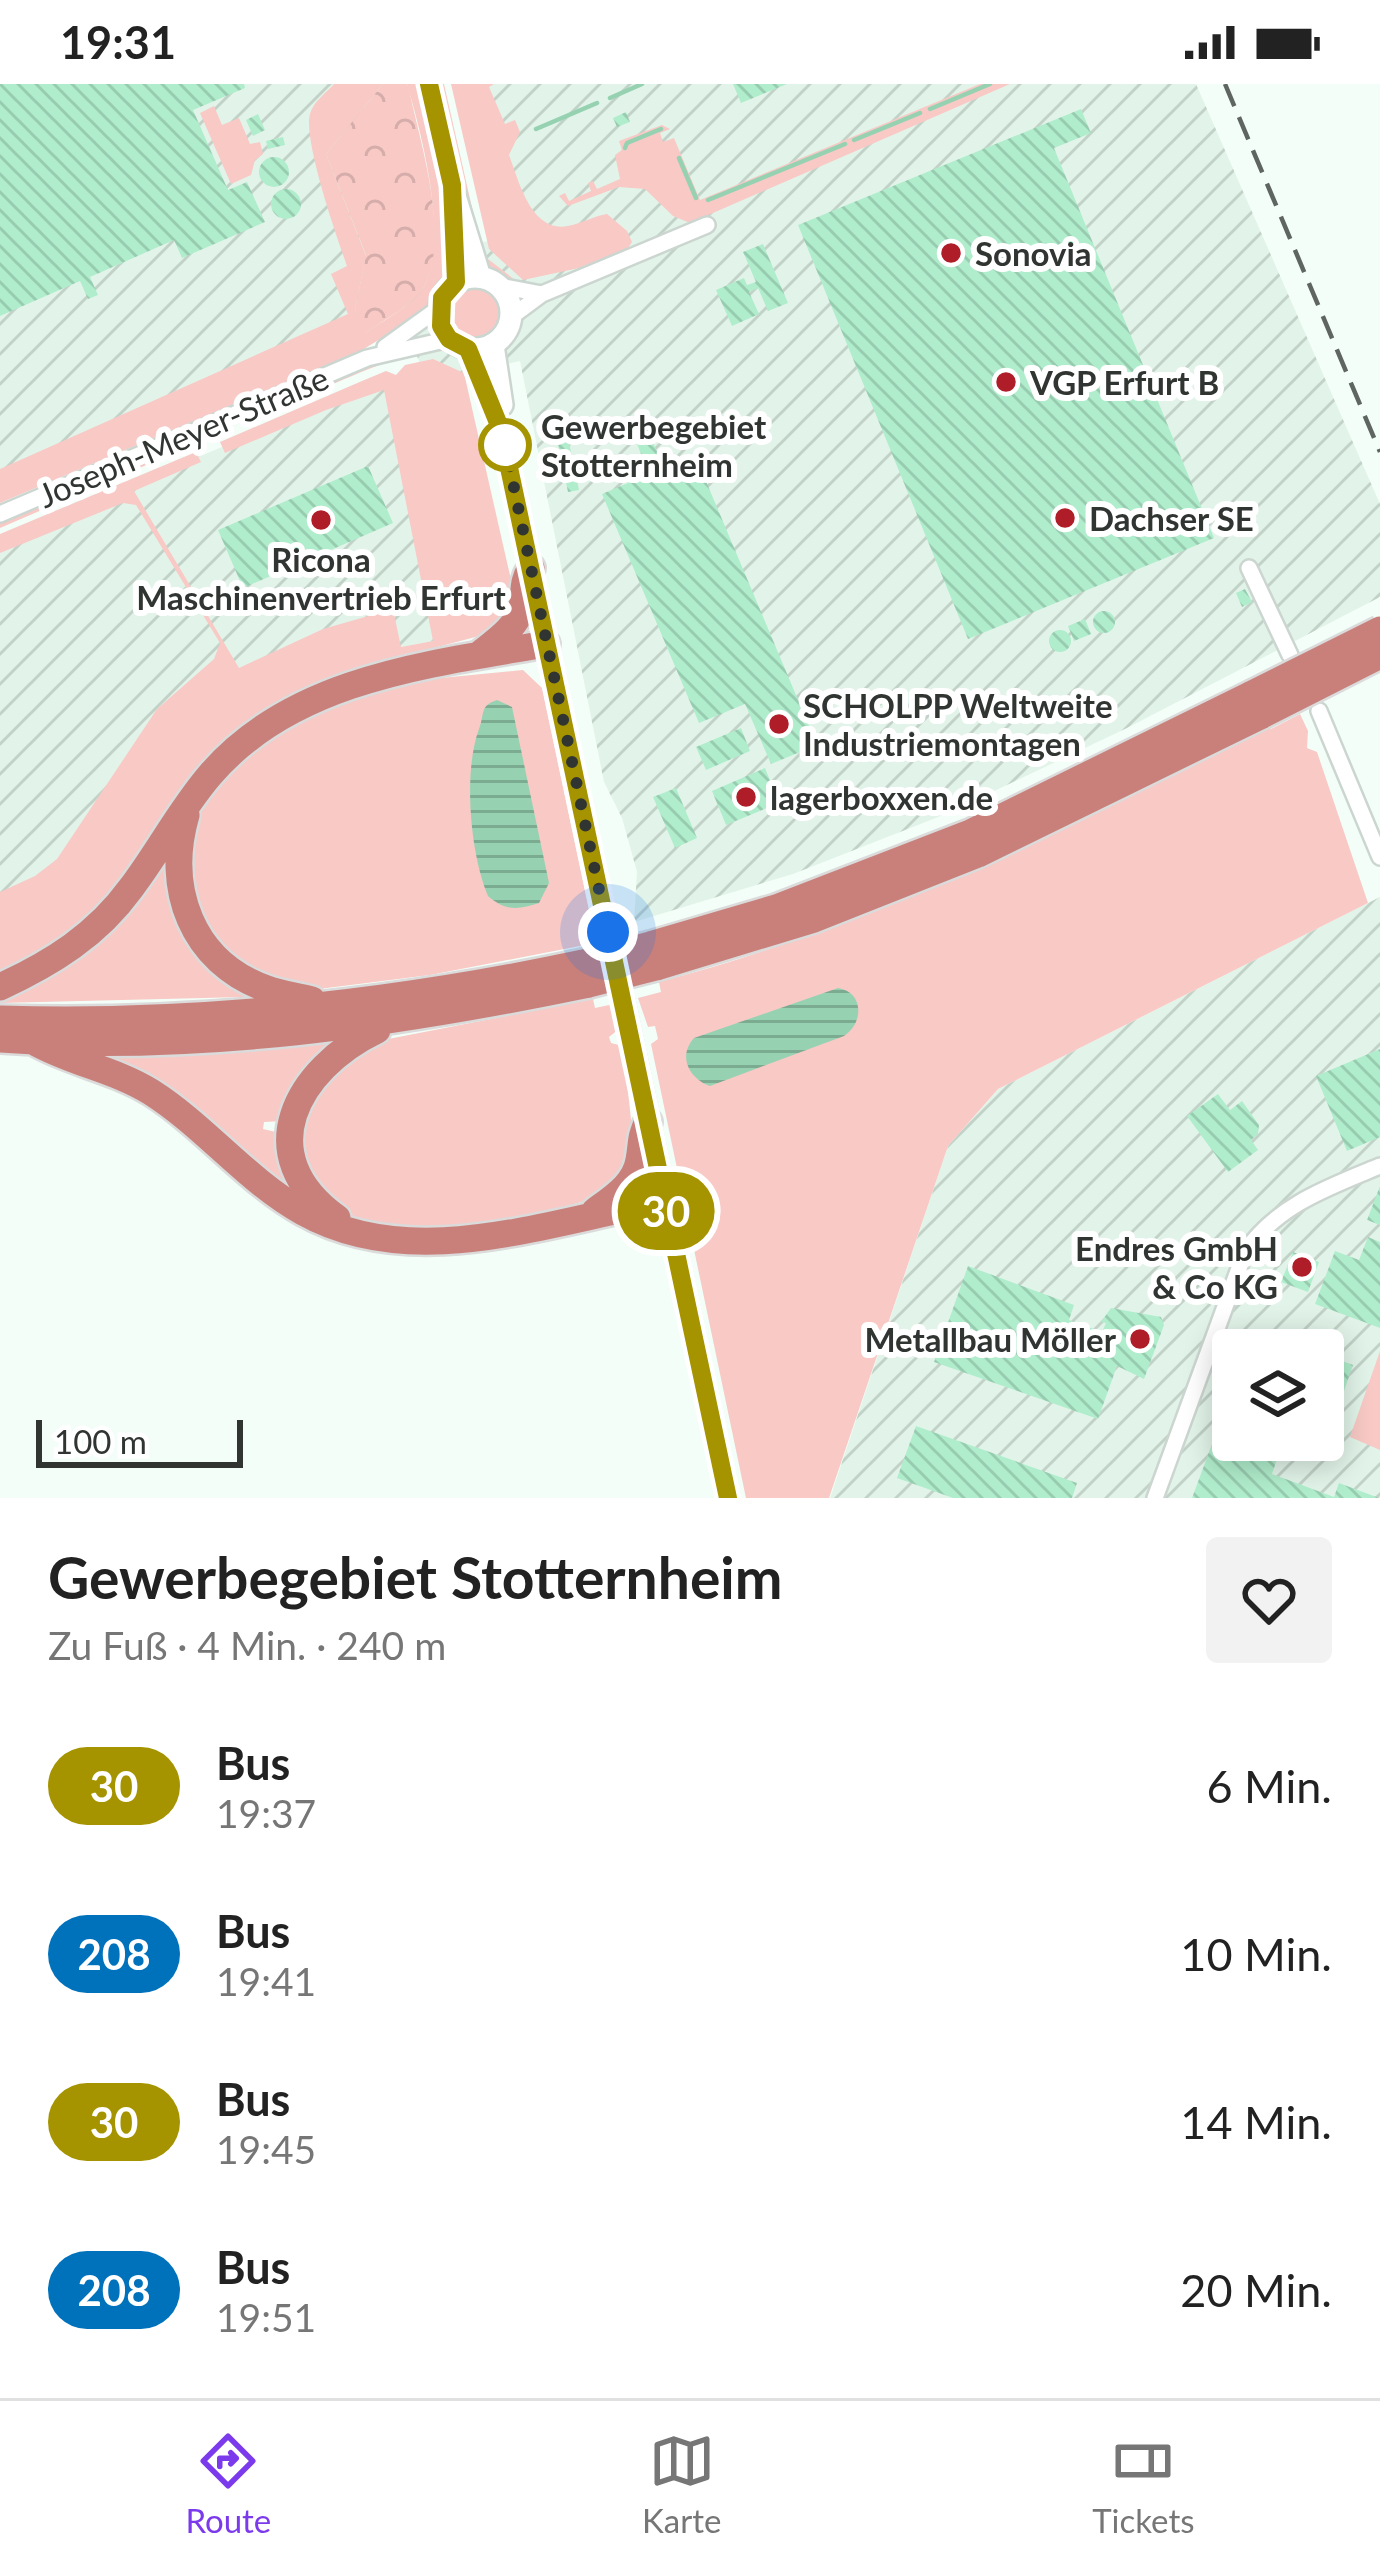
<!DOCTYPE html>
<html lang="de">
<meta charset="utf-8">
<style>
:root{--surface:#fff;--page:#f2f2f2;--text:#222;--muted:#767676;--line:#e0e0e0;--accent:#7c3aed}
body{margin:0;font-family:Lato,sans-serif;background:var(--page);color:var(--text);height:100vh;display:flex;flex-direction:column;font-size:45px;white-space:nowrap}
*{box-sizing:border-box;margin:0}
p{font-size:39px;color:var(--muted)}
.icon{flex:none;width:66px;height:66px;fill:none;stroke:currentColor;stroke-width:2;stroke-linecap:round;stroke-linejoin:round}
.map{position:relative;height:1414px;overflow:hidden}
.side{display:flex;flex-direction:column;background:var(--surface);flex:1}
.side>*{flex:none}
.badge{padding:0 24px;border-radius:39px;font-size:42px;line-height:78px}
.fabs{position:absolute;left:1212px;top:1245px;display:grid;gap:24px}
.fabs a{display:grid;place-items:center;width:132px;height:132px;border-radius:12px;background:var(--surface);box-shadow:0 6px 30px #0003;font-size:60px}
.scale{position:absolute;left:36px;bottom:30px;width:207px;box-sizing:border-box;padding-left:12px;border:6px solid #313532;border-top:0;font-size:33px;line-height:42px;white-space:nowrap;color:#313532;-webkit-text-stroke:9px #fff;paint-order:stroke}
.you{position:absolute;width:60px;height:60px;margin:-30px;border:9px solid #fff;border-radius:50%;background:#1a73e8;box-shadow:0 0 0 18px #1a73e833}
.map>.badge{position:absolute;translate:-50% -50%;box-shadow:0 0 0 6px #fff}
.round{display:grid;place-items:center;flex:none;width:126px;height:126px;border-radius:12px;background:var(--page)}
.summary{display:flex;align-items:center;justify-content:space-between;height:204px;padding:0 48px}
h1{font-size:57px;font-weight:700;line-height:90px}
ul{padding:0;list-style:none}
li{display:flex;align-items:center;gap:36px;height:168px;padding:0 48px}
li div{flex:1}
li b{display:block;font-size:45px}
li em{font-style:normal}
li .badge{min-width:132px;font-weight:700;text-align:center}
.status{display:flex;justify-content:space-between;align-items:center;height:84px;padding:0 60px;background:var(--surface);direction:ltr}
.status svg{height:33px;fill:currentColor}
.tabs{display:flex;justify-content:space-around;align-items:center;height:168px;border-top:3px solid var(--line);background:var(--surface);font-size:33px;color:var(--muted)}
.tabs a{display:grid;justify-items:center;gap:6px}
.tabs .current{color:var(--accent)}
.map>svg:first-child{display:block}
</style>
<div class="status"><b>19:31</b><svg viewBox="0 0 49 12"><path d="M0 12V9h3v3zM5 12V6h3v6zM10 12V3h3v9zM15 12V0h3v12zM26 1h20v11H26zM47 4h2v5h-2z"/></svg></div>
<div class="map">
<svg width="1380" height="1414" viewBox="0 0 1380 1414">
<defs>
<pattern id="industrial-furrows" width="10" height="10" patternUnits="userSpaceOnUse" patternTransform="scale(3)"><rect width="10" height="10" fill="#e2f4e9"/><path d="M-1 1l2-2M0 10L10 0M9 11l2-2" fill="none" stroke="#c2d2c8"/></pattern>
<pattern id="forest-crowns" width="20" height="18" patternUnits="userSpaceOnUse" patternTransform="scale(3)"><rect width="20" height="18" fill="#f8c9c5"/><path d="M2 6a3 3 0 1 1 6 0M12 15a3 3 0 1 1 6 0" fill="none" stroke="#d5adaa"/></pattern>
<pattern id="water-rules" width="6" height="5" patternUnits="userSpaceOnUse" patternTransform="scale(3)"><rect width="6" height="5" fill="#96d2b2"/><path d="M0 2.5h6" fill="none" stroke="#7bab91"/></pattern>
<pattern id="building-back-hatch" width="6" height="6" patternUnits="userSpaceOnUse" patternTransform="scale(3)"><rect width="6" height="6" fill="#b0edcc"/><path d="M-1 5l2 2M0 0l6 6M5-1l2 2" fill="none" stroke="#98ccb0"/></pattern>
</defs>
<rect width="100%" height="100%" fill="#f3fef8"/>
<path fill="url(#industrial-furrows)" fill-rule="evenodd" d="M0,0H407L434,162L493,157L461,0H1196L1380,420V513L1127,644L946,730L793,790L634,838L637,788L622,734L604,698L520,277L461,291L434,557L396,564L298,597L0,875V457L387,293L422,284L397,227L364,250L0,398Z
M1380,813V1414H830L948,1062L998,1005ZM1233,1266H1323V1356H1233Z"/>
<path fill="#f8c9c5" d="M334,0H383L326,70L366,172L355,226L365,249C382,237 414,221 424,203C449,153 422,52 407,0H419L450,148L446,192L425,228L362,266L0,419V385L348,230L331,190L347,182C337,154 303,56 310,30C313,18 326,9 334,0Z
M438,0H444L480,159L488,175L515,196L494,189L478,165Z
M451,0H494L489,3L505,40L515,36L520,48L509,71C519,97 531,149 568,142C582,139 594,132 607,130L627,147L632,158L628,164L579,184L523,196L489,165Z
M980,0H1010L690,139L673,132L645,105L619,103L568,122L559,112L565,109L569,117L591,107L588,99L593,97L597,105L620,95L615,71L622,66L619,57L662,41L670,45L660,49L663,58L674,54L700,116Z
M214,22L222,41L239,34L250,60L260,58L263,70L255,76L251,91L231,100L200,29Z
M447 229a26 26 0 1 1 52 0a26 26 0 1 1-52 0Z
M442,261L452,263L467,279C459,274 450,268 441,267C406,263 313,310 278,325L276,321L365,283Z
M433,275L464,289L514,509L507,535L483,551L358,584L317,600L267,627L155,752L83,846L0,894V808L35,792L57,775L157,625L214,575L220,559L136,421L123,419L0,469V450L196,368L201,378L134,407L239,584L323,545L393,525L401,563L433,557L384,306L326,326L225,369L220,358L362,297L386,287L396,291L405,281Z
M220,345L223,348L0,444V439Z
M523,586L542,604L593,845L585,861L430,891L311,906L292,904L217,866L185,798L200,722L248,667L302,631L384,604L441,594Z
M1300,630L1308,647L1307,664L1317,668L1368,819L998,1005L948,1062L829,1414H746L651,960L658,955L655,942L648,943L638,914L661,908L659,898C874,842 1071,741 1268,642L1271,645Z
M170,757L168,779L243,904L244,913L0,919V911L39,894Z
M593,915L595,924L614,920L619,945L609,953L611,959L623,962L634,1063L631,1076L603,1111L531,1134L438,1149L355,1136L334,1124L302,1082L304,1013L373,958Z
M334,958L283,1037L264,1038L263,1045L280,1049L312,1122L86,972L174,971Z
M1380,1267V1366L1350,1353Z"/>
<path fill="url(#forest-crowns)" d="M383,0H407L409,5C420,60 451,150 424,203C414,221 381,237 364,250L355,226L366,171L326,70Z"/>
<path fill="url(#water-rules)" d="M497,616L512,623L549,799L539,819C518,826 505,827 488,812C470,769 463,688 479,645C485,630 479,622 497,616Z
M838,904C864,908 864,939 844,952L710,1002C690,995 677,973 694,954Z"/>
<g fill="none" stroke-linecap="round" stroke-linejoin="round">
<path stroke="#96d2b2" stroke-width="4.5" d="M610,14L642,0
M930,25L990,0
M536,45L597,19
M854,56L920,29
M625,64L627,59L661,45
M679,74L696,114
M708,116L845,60"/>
</g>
<path fill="url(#building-back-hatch)" d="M0,0H244L245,4L193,26L228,106L247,98L265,138L182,174L174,156L90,193L98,211L88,215L80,197L0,232Z
M733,0H787L741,19Z
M1081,25L1091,49L1054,64L1214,454L968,555L798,141Z
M626,28L630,38L617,43L613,34Z
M258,30L265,46L253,52L246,36Z
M283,53L285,61L268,65L266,57Z
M259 88a15 15 0 1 1 30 0a15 15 0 1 1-30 0Z
M271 120a15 15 0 1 1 30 0a15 15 0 1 1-30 0Z
M763,160L788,219L768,227L758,204L749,208L759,230L732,242L716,206L744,194L747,201L756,198L743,168Z
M647,344L664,384L695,371L817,661L771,680L745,620L699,639L602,410L649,390L633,350Z
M567,349L579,406L568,408L556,351Z
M368,382L393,439L243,504L218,446Z
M1245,505L1252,518L1242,523L1236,509Z
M1093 538a11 11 0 1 1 22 0a11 11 0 1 1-22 0Z
M1085,535L1091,550L1074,557L1068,542Z
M1049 557a11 11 0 1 1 22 0a11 11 0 1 1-22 0Z
M741,644L750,667L706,686L696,663Z
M765,684L779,719L726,741L712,707Z
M676,704L697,754L675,764L653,713Z
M1380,965V1053L1347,1067L1316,992Z
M1218,1010L1230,1026L1242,1017L1259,1041L1258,1050L1251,1056L1258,1066L1228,1088L1187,1032Z
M1380,1102V1141L1367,1136Z
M1368,1153L1380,1158V1244L1315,1220L1335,1167L1359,1176Z
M1293,1168L1319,1178L1308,1208L1281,1198Z
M968,1182L1074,1221L1069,1236L1102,1248L1106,1239L1101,1238L1111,1224L1161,1233L1164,1241L1144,1295L1117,1282L1098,1335L934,1278Z
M1266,1249L1311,1265V1266H1259Z
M1323,1270L1353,1281L1344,1307L1323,1299Z
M1225,1285L1233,1288V1307L1219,1302Z
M1323,1320L1335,1325L1328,1341L1323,1339Z
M916,1342L1077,1399L1072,1414H953L897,1394Z
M1215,1352L1277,1375L1272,1390L1334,1413L1339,1399L1379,1414H1192Z"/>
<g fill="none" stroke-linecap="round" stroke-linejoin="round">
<defs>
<path id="street" d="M499,202L542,210
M511,233L542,210L707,141
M385,263L439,224
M0,430L367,274L449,255
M1249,484L1290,571
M1319,627L1380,773
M1155,1414L1245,1168C1277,1121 1329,1103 1380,1082"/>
<path id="secondary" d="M429,0L452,102L480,193
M454,138L456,198
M439 229a36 36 0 1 1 72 0a36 36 0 1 1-72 0Z
M493,261L502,321
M468,265L501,346L608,849
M623,918L728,1414"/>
<path id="highway" d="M481,569C496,557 517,543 522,523C525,506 522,499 531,484
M186,731C165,804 191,878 267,905C281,910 297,912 312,916
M650,861L776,824L970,749L1252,610
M656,883L814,835L978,770L1262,631
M0,903C52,879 97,851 131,804C159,767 180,726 210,691C292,595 429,580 546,560
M0,935C198,941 390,920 583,879
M0,955C198,969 395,940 589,900
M33,957C71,979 114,985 151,1008C206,1043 246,1096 303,1128C414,1190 549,1137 664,1117
M595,1127C614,1113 635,1100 639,1076C642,1060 640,1052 648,1038
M337,1134C249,1071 296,985 377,946"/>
</defs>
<use href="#street" stroke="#ccd6d0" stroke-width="20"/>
<use href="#secondary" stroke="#ccd6d0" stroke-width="26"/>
<use href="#highway" stroke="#dadbda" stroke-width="32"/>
<use href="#street" stroke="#fff" stroke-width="15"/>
<use href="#secondary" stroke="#fff" stroke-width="21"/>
<use href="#highway" stroke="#c9807b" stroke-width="27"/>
<path stroke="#5f6561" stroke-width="4.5" stroke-dasharray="24 12" stroke-linecap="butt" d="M1225,0L1380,368"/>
<defs>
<path id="highway-bridge" d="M1252,610L1380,546
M1262,631L1380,571
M583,879L650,861
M589,900L656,883"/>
</defs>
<use href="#highway-bridge" stroke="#dadbda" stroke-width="32" stroke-linecap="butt"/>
<use href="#highway-bridge" stroke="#c9807b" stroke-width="27"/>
</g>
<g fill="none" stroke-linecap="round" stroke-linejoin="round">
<defs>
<path id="line" d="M429,0L452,101L456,198L442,214L441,242L449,255L468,265L501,346L728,1414"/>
</defs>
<use href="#line" stroke="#fff" stroke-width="27"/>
<use href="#line" stroke="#a59400" stroke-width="18"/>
<path stroke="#313532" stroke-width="12" stroke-dasharray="0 21.6" d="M505,361L608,848"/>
</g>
<g fill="#af1d28" stroke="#fff" stroke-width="4.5">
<circle cx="951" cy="169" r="12"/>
<circle cx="1006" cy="298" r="12"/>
<circle cx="1065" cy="434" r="12"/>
<circle cx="321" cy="436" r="12"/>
<circle cx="779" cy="640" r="12"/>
<circle cx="746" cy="713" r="12"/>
<circle cx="1302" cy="1183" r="12"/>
<circle cx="1140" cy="1255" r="12"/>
</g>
<circle fill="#fff" stroke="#a59400" stroke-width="6" cx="505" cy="361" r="24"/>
<g text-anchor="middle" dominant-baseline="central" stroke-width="12" stroke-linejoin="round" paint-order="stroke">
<g font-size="33" font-weight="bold" fill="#313532" stroke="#fff" text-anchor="start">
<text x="975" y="169">Sonovia</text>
<text x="1030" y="298">VGP Erfurt B</text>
<text x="1089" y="434">Dachser SE</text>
<text x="321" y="475" text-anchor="middle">Ricona<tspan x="321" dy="38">Maschinenvertrieb Erfurt</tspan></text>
<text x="803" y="621">SCHOLPP Weltweite<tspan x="803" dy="38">Industriemontagen</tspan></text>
<text x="770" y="713">lagerboxxen.de</text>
<text x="1278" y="1164" text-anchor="end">Endres GmbH<tspan x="1278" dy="38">&amp; Co KG</tspan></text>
<text x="1116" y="1255" text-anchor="end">Metallbau Möller</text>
</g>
<g font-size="33" font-weight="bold" fill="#313532" stroke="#fff" text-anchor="start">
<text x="541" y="342">Gewerbegebiet<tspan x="541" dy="38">Stotternheim</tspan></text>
</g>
<g font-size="33" fill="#313532" stroke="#fff">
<text transform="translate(183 352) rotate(-23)">Joseph-Meyer-Straße</text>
</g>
</g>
</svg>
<div class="fabs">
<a><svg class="icon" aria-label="layers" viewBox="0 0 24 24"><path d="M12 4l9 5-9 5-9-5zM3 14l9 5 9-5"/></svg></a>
</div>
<div class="scale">100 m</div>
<div class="you" style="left:608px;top:848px"></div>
<b class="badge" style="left:666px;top:1127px;background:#a59400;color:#fff">30</b>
</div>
<section class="side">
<div class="summary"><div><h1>Gewerbegebiet Stotternheim</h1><p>Zu Fuß · 4 Min. · 240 m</p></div><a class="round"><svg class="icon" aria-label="heart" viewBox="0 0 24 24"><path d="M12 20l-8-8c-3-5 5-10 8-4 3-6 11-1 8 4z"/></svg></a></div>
<ul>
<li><span class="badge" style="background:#a59400;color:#fff">30</span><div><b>Bus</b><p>19:37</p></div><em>6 Min.</em></li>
<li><span class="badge" style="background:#0072bc;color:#fff">208</span><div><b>Bus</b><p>19:41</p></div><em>10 Min.</em></li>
<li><span class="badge" style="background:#a59400;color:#fff">30</span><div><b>Bus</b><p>19:45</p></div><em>14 Min.</em></li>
<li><span class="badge" style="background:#0072bc;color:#fff">208</span><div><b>Bus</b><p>19:51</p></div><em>20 Min.</em></li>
</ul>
</section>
<nav class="tabs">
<a class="current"><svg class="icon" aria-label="directions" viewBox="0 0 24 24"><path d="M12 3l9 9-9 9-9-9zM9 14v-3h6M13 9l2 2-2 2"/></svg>Route</a>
<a><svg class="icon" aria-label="map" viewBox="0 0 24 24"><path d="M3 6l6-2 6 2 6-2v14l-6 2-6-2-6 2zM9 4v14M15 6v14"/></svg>Karte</a>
<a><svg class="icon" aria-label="tickets" viewBox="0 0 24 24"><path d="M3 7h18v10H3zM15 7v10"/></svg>Tickets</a>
</nav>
